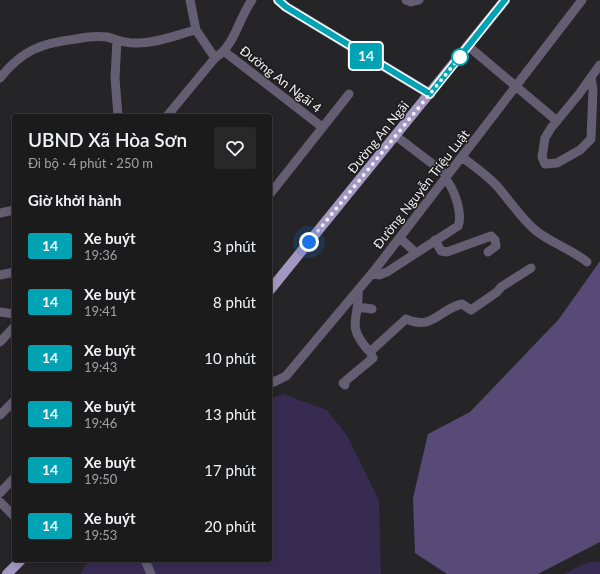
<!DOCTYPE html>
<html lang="vi">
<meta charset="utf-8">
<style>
:root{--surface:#1c1b1c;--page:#292829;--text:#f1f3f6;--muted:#a0a1a3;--line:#3a393b}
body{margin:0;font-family:Lato,sans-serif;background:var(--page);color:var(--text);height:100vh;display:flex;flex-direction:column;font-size:15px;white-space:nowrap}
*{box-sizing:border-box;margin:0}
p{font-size:13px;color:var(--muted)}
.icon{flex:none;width:22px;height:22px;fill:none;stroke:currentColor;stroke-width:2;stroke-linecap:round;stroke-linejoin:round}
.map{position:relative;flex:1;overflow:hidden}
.side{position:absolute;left:12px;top:114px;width:260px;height:448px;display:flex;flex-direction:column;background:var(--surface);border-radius:4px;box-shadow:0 2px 6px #0003,0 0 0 1px var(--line)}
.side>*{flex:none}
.badge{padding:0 8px;border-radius:3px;font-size:14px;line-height:26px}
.you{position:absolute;width:20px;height:20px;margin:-10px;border:3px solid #fff;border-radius:50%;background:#1a73e8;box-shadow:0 0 0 6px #1a73e833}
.map>.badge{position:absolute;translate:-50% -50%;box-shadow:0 0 0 2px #fff}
h2{padding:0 16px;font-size:15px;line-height:36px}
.round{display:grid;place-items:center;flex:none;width:42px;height:42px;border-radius:4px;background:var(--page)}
.summary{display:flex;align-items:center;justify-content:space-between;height:68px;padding:0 16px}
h1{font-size:19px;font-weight:600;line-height:30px}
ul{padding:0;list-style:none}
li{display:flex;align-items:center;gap:12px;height:56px;padding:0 16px}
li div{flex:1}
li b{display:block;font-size:15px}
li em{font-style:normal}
li .badge{min-width:44px;font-weight:700;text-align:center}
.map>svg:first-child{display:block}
</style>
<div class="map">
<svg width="600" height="574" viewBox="0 0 600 574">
<rect width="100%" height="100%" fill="#252426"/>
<path fill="#382b52" d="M283,394L327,410L348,437L379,501L381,574H80L89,560H270V399Z
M589,562H600V574H563Z"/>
<path fill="#584a76" d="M600,261V542L538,574H447L415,553L413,498L428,434L470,412L559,319Z"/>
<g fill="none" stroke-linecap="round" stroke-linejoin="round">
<path stroke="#635e72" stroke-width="9" d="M190,0L196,30L215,58
M406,0L411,2L419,0
M117,40L115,78L118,116
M468,46L557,121
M225,52L322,127
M591,77L593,90L591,139L580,150L557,163L545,164L542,157L545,138L551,128L579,94L599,66L600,65
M0,78C22,50 42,43 76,39C86,37 97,36 107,37C116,39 124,43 134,43C154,44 176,35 196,30
M167,116L215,58C236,44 238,19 252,0
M396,136L447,175
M462,157C474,166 487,175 497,186C510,201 520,217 535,230C551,243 571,249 587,262
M270,194L349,94
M0,213L14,210
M400,238L416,253
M435,240L441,251L447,252L491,236L495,240L496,246L488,252
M372,273L379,275L387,272L458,226C463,214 454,187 445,179
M0,275L14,272
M358,290C360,321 345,323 368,350H372L406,319C433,331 439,309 462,304L471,310L497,292L501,287L531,268
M358,307L372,309
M0,312L14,314
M0,342L14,327
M270,379L274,382L286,376L374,271L582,0
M345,385L343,383L373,358L370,352L372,350
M0,415L14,401
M0,493L14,478
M0,502L14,516
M145,560L151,574"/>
<path stroke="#a297c0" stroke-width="10" d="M278,0L286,7L430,94
M270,290L505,0
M7,574L21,560"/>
</g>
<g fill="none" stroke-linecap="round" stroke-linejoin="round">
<defs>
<path id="line" d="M278,0L286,7L430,94L505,0"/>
</defs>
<use href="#line" stroke="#fff" stroke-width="9"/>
<use href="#line" stroke="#00a3b4" stroke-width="6"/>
<path stroke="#efeff0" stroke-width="4" stroke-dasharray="0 7.2" d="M309,242L460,57"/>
</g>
<circle fill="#fff" stroke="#00a3b4" stroke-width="2" cx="460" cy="57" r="8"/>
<g text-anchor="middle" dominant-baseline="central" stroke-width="3" stroke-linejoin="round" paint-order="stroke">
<g font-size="13" fill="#efeff0" stroke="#1b1b1d">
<text transform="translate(281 79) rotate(38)">Đường An Ngãi 4</text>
<text transform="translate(378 137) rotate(-51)">Đường An Ngãi</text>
<text transform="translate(421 189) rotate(-52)">Đường Nguyễn Triệu Luật</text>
</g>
</g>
</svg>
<div class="you" style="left:309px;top:242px"></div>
<b class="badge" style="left:366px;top:56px;background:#00a3b4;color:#fff">14</b>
<section class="side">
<div class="summary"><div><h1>UBND Xã Hòa Sơn</h1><p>Đi bộ · 4 phút · 250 m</p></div><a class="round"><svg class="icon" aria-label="heart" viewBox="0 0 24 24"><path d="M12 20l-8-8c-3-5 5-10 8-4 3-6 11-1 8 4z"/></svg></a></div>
<h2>Giờ khởi hành</h2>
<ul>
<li><span class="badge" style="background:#00a3b4;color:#fff">14</span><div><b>Xe buýt</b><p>19:36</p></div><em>3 phút</em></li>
<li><span class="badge" style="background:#00a3b4;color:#fff">14</span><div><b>Xe buýt</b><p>19:41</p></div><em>8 phút</em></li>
<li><span class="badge" style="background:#00a3b4;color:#fff">14</span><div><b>Xe buýt</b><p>19:43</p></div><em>10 phút</em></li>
<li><span class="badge" style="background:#00a3b4;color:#fff">14</span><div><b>Xe buýt</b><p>19:46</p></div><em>13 phút</em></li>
<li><span class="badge" style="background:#00a3b4;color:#fff">14</span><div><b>Xe buýt</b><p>19:50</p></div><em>17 phút</em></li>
<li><span class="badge" style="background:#00a3b4;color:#fff">14</span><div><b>Xe buýt</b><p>19:53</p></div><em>20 phút</em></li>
</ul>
</section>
</div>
